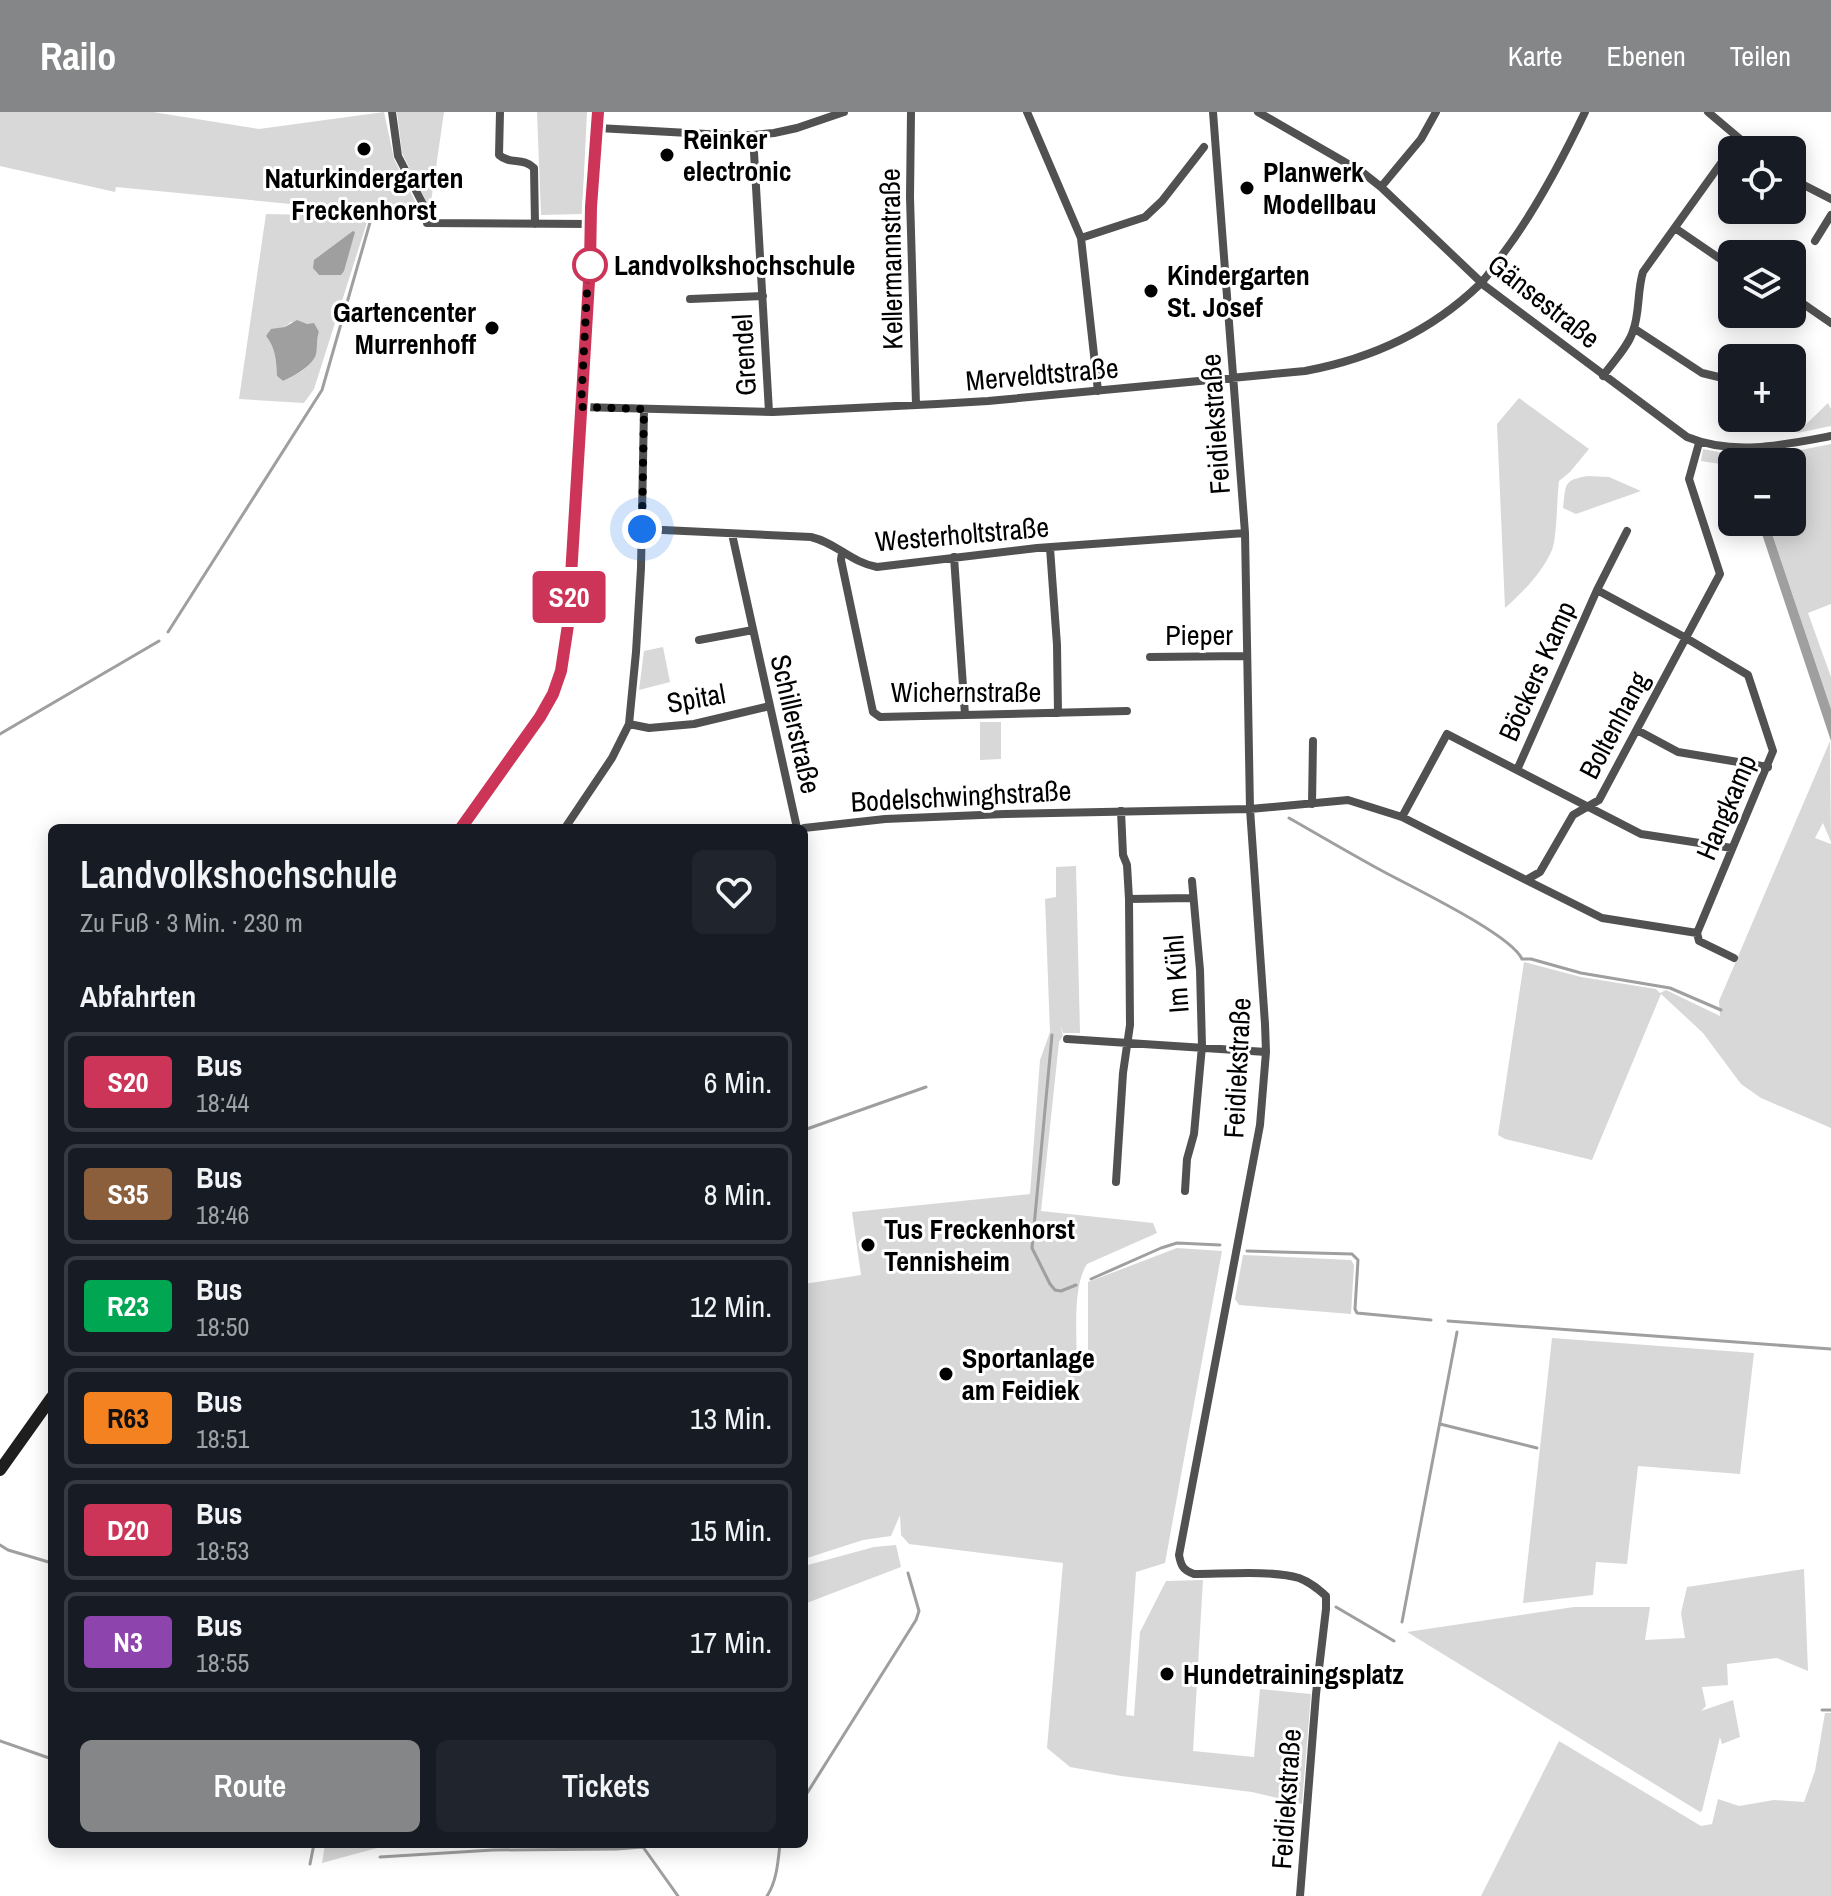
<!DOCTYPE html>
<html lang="de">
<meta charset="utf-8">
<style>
:root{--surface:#171b24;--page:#20242c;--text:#f1f3f6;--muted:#9ea1a6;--line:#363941;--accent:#858687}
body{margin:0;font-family:"Archivo Narrow",sans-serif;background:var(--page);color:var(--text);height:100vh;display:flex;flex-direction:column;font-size:30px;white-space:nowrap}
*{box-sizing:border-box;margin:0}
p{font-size:26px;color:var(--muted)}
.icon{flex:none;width:44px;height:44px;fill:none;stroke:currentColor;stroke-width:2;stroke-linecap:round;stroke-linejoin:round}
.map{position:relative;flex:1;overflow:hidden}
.details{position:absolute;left:48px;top:712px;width:760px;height:1024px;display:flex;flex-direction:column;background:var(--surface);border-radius:12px;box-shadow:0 4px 20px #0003}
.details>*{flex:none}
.badge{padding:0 16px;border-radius:6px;font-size:28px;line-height:52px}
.tools{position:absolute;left:1718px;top:24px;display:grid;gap:16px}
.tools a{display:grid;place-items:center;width:88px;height:88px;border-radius:12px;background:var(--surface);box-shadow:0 4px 20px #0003;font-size:40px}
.you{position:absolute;width:40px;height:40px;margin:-20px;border:6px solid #fff;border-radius:50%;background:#1a73e8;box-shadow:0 0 0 12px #1a73e833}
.map>.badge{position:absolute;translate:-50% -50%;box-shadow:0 0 0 4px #fff}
h2{padding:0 32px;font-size:30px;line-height:72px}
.round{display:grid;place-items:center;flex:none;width:84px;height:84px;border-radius:12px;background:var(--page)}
.summary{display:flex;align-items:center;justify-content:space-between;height:136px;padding:0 32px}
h1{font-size:38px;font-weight:600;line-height:60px}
.cta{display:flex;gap:16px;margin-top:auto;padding:16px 32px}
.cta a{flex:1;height:92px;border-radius:12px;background:var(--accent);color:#fff;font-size:32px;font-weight:600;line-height:92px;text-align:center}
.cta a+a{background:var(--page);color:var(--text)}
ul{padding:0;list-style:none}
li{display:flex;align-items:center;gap:24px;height:100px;margin:0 16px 12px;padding:0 16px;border:4px solid var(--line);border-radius:12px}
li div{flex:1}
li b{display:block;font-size:30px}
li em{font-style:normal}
li .badge{min-width:88px;font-weight:700;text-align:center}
header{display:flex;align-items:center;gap:48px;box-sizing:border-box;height:112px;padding:0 40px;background:var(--accent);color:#fff}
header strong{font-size:38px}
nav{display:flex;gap:44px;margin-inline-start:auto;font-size:28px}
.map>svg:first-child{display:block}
</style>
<header>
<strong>Railo</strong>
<nav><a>Karte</a><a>Ebenen</a><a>Teilen</a></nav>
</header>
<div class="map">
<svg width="1831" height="1784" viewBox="0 0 1831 1784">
<rect width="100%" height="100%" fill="#fff"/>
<path fill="#d8d8d8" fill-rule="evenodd" d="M0,0H153L259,17L384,0L394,47L423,105L371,95H322L116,75L115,80L0,54Z
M397,0H444L430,97L402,41Z
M537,0H587L582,102L541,103Z
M266,102L369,104L314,277L304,291L239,287ZM291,210L307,212L319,220C316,227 318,239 314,245C308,258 295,263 283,269L277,264C276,248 276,237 266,224L285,215Z
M1519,286L1589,337L1570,360L1559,369C1557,385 1557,425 1552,438C1542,461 1523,480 1505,496L1497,312Z
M1828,291L1831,297V314L1797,321Z
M1831,332V492L1808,501L1831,565V597L1768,410H1792V350H1732V354L1701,349L1703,337L1756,347Z
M1588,364L1609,365L1641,379L1576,402L1563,396C1566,372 1563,368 1588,364Z
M663,535L670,570L639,578L644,539Z
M980,610H1001V647L980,648Z
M1830,629L1831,730L1823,711L1815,726L1831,732V1016L1761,986L1741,972L1703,921L1661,882L1592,1048L1505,1027L1498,1023L1524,850L1581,865L1656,877L1660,881L1666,878L1720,904L1719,889Z
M1076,754L1080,921H1063L1060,913L1063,924L1059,930L1041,1099L1153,1111L1157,1121L1087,1152C1072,1175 1077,1225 1077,1254H1088V1170L1177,1136L1222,1139L1165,1451L1136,1460L1126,1603L1134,1604L1140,1520L1166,1469L1203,1468L1193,1639L1254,1645L1260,1577L1311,1582L1302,1692L1252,1680L1121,1664L1070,1655L1047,1636L1063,1451L909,1432L901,1423L900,1403L891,1424L863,1428L804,1447V1172L861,1163L852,1100L1030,1082L1040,948L1050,920L1045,787L1056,785V755Z
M1243,1143L1351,1148L1354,1153L1351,1202L1239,1193L1235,1187Z
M1552,1226L1754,1241L1740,1362L1638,1354L1627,1452L1596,1450L1593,1483L1523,1491Z
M896,1433L901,1455L804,1492V1454L874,1435Z
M1804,1457L1808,1559L1777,1546L1727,1552L1728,1573L1702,1575L1706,1594L1701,1599L1733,1588L1740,1625L1722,1632L1720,1625L1702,1699L1700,1700L1407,1520L1574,1495H1650L1645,1528L1685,1526L1681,1501L1687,1475Z
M1825,1601H1831V1784H1481L1559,1629L1701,1714L1712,1712L1718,1687L1739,1694L1774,1688L1804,1690L1815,1659Z
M325,1732H378L377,1736L322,1751Z"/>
<path fill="#9f9f9f" d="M353,119L355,120L344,159L341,163H319L313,156L314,148Z
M297,208L307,212L314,211L319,220C316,227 318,239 315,245C308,257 295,263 283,269L277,264C276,248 276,237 266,224L271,217L285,215Z
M1758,410H1768L1831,597V629Z"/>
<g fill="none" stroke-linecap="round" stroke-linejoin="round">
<path stroke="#9f9f9f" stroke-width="3" d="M168,520L322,278L371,107
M0,622L159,529
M1289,706C1317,722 1346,739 1375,755C1405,772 1510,821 1522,847H1531L1581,861L1670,876L1721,898
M1052,923L1032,1136L1050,1172L1055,1178L1061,1179L1076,1173
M804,1018L926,975
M1247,1139L1352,1142L1358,1148L1355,1197L1357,1201L1431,1208
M1091,1167L1161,1136L1177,1131L1220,1133
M1448,1209L1831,1237
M1440,1312L1537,1336
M0,1433L8,1438L52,1451
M1336,1495L1394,1529
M1402,1510L1457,1220
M1822,1598H1831
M0,1629L52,1647
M804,1686L916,1508L919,1499L908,1461
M380,1745L493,1738L617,1737L643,1735L678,1784
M310,1752L314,1732
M767,1784C777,1769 778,1749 780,1732"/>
<path stroke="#515151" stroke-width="8" d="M392,0L398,44L427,100V111L591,112
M500,0L499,43C510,53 523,45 534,56L535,112
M911,0L910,85L916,293
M1027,0L1081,126L1098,279
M1213,0L1245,421L1250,697L1265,912L1266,940L1260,1013L1179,1443C1181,1454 1183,1458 1194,1462C1225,1462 1271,1458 1299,1466C1310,1470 1318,1477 1326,1484V1497L1316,1582L1300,1784
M1258,0L1362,60L1381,75L1485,174L1687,325C1733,344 1784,333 1831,324
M1708,0L1753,38
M598,16L725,23H753L774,21L797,16L844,0
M753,23L769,300
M1792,67L1831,87
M1381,75L1421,27L1436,0
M1675,116L1732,155
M1081,126L1145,105L1162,89L1204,35
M1815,129L1831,103
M1792,184L1831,211
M690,187L763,184
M1635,217L1702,261L1727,267L1732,271
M1603,264C1613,250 1628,235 1633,219C1640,201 1637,179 1643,160L1739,26
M581,295L773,300L937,292L988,289L1305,259C1370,247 1431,219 1479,173C1489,163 1497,150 1505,139C1537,96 1562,48 1585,0
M1786,306L1792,310
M642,417L811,425C837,431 850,450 877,455L1037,436L1245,421
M732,422L797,716
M1050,436L1057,533L1058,601
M842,440L841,448L873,600L880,605L1127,599
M954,445L965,603
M1597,478L1627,419
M699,528L753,518
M1150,545L1247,544
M629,612L649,616L694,612L770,594
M1637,618L1678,640L1768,655
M1517,658L1597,478L1686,526L1748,563L1773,639L1697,821L1602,806L1526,768
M1312,692L1313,629
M1402,705L1447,622L1641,722L1732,736
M565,716L612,646L629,612L636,540L641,456L644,297
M804,716L885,707L1005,702L1250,697L1348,688L1402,705L1526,768L1540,760L1573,703L1599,688L1720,462L1689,367L1699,331
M1129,787L1192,786
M1697,821L1699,829L1734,846
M1067,927L1266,940
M1116,1070L1123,961L1130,913L1129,787L1127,753L1123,743L1121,699
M1185,1079L1187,1047L1194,1022L1202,934L1200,858L1192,769"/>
<path stroke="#1e1e1e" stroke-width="12" d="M461,716L540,605L553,582L561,559L568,513L590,153L591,95L598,0
M0,1358L52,1285"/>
</g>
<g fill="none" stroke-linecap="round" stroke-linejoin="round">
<defs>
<path id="line" d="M461,716L540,605L553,582L561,559L568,513L590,153L591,95L598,0"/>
</defs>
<use href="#line" stroke="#fff" stroke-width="18"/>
<use href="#line" stroke="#cc3557" stroke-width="12"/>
<path stroke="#000" stroke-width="8" stroke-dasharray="0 14.4" d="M590,153L587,179L581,295L644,297L642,417"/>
</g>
<g fill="#000" stroke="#fff" stroke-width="3">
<circle cx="364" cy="37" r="8"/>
<circle cx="667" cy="43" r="8"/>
<circle cx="1247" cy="76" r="8"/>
<circle cx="1151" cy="179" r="8"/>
<circle cx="492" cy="216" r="8"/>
<circle cx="868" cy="1133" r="8"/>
<circle cx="946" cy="1262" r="8"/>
<circle cx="1167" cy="1562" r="8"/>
</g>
<circle fill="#fff" stroke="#cc3557" stroke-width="4" cx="590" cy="153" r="16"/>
<g text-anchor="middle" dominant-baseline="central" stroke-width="6" stroke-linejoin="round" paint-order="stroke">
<g font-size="28" font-weight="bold" fill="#000" stroke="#fff" text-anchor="start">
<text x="683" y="27">Reinker<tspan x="683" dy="32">electronic</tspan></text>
<text x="1263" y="60">Planwerk<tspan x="1263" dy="32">Modellbau</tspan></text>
<text x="364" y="66" text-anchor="middle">Naturkindergarten<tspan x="364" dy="32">Freckenhorst</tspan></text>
<text x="1167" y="163">Kindergarten<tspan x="1167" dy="32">St. Josef</tspan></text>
<text x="476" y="200" text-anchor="end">Gartencenter<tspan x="476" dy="32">Murrenhoff</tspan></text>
<text x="884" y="1117">Tus Freckenhorst<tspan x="884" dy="32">Tennisheim</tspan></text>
<text x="962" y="1246">Sportanlage<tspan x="962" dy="32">am Feidiek</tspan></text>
<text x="1183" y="1562">Hundetrainingsplatz</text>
</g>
<g font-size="28" fill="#000" stroke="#fff">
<text transform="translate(891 147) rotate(-91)">Kellermannstraße</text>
<text transform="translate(1544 189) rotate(38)">Gänsestraße</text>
<text transform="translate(744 243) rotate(-93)">Grendel</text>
<text transform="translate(1042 262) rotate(-5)">Merveldtstraße</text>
<text transform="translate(1215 312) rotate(-94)">Feidiekstraße</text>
<text transform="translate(962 422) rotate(-5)">Westerholtstraße</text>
<text x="1199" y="523">Pieper</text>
<text transform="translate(1537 559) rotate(-66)">Böckers Kamp</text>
<text x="966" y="580">Wichernstraße</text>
<text transform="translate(696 586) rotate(-10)">Spital</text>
<text transform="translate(796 612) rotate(77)">Schillerstraße</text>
<text transform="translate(1614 613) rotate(-62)">Boltenhang</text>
<text transform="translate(961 684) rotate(-3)">Bodelschwinghstraße</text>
<text transform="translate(1726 695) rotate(-67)">Hangkamp</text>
<text transform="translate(1176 862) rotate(-94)">Im Kühl</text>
<text transform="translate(1237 956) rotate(-87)">Feidiekstraße</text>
<text transform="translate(1286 1687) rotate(-86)">Feidiekstraße</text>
</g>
<g font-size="28" font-weight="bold" fill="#000" stroke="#fff" text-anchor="start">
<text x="614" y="153">Landvolkshochschule</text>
</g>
</g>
</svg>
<div class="tools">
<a><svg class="icon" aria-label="locate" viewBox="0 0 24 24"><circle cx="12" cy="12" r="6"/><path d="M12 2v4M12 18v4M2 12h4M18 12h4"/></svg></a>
<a><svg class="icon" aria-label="layers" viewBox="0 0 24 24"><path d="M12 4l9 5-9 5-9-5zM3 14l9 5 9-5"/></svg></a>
<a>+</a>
<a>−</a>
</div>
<div class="you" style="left:642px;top:417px"></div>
<b class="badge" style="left:569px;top:485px;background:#cc3557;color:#fff">S20</b>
<section class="details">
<div class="summary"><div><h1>Landvolkshochschule</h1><p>Zu Fuß · 3 Min. · 230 m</p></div><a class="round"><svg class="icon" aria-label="heart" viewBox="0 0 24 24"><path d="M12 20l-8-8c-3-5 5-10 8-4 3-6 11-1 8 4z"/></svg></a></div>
<h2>Abfahrten</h2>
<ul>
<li><span class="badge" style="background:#cc3557;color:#fff">S20</span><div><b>Bus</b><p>18:44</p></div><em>6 Min.</em></li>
<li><span class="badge" style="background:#8b5e3c;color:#fff">S35</span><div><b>Bus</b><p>18:46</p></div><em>8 Min.</em></li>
<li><span class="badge" style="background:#00a651;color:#fff">R23</span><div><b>Bus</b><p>18:50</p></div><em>12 Min.</em></li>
<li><span class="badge" style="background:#f58220;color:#111">R63</span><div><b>Bus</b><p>18:51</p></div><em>13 Min.</em></li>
<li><span class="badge" style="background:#cc3557;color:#fff">D20</span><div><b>Bus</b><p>18:53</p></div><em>15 Min.</em></li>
<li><span class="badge" style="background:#8e44ad;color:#fff">N3</span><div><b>Bus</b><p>18:55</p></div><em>17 Min.</em></li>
</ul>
<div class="cta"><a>Route</a><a>Tickets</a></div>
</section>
</div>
